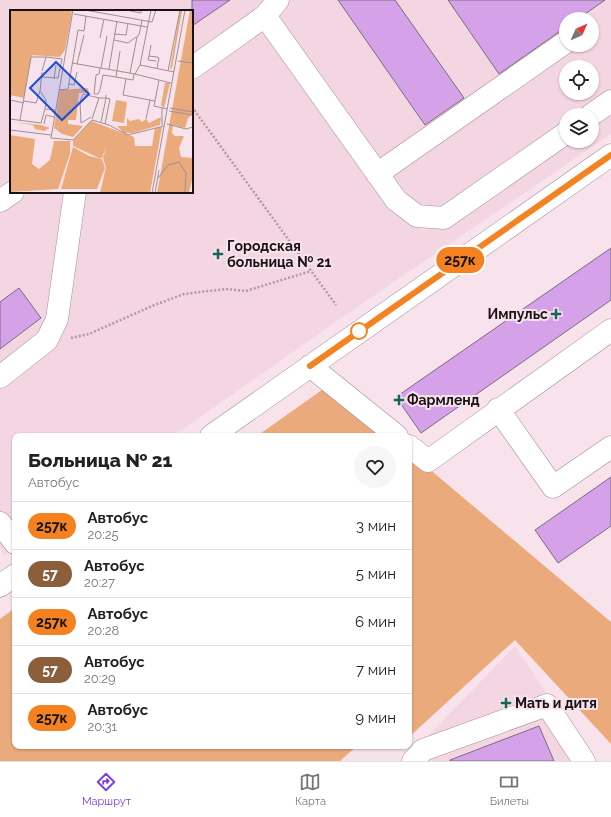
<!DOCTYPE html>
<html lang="ru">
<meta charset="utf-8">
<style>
:root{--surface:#fff;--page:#f6f6f6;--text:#222;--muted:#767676;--line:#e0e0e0;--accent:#7c3aed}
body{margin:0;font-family:Raleway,sans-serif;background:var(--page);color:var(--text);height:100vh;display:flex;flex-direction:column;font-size:15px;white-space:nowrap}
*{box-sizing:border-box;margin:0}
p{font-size:13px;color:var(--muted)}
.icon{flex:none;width:22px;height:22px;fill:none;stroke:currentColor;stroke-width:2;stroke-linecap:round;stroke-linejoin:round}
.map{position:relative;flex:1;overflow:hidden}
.drawer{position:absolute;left:12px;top:433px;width:400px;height:316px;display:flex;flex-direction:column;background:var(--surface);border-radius:8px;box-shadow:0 1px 3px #0004}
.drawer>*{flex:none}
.badge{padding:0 8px;border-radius:13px;font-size:14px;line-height:26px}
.needle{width:26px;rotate:45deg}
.controls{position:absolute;left:559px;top:12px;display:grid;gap:8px}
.controls a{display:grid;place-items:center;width:40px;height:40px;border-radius:50%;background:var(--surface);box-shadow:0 1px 3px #0004;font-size:20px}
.map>.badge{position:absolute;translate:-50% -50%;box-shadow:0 0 0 2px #fff}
.round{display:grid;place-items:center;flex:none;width:42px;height:42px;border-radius:21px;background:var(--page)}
.head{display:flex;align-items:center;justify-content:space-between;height:68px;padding:0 16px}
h1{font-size:19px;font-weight:800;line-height:30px}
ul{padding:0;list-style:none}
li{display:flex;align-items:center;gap:12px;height:48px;padding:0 16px;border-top:1px solid var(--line)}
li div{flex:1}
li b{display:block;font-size:15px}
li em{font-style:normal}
li .badge{min-width:44px;font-weight:700;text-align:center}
.dock{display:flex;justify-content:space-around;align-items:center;height:56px;border-top:1px solid var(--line);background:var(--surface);font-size:11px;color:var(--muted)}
.dock a{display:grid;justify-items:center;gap:2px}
.dock .current{color:var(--accent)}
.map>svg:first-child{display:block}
</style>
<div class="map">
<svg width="611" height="761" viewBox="0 0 611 761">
<rect width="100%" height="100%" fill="#f8e2eb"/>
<path fill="#f4d6e3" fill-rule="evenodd" d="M0,0H611V134L344,316L173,436H15V547L4,555L0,546ZM11,11H192V192H11ZM566,19H592V45H566ZM566,67H592V93H566ZM566,115H592V141H566Z
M515,646L592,761H404Z"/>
<path fill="#ebaa7b" d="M329,385L390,436H257Z
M409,452L611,622V744L515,640L409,737Z
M15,608V746H399L397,748L357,746L340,761H0V619Z"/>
<path fill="#d5a2ea" stroke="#786d7c" d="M192,0H230L192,26Z
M338,0H395L464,98L425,125Z
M448,0H605L578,19H566V27L499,74Z
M611,248V300L421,433L396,397Z
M19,288L41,318L0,349V302Z
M611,477V526L558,563L535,530Z
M539,726L554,761H450V760Z"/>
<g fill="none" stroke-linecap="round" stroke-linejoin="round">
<defs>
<path id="minor" d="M265,16L396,200L417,216L444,218L566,133
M192,68L265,16L278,0
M591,115L611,101
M377,174L566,42
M0,201L13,192
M310,366L397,436
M0,377L47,340L57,319L75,192
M498,409L553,487L611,447
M211,436L611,155
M409,446L428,461L611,330
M0,523L15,543
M0,586L15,575
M413,761L423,750L547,705L584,761"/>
</defs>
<use href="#minor" stroke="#a28e97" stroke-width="23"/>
<path stroke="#ac9ba2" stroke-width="2.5" stroke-dasharray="2 2" stroke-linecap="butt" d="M192,107L336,305
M71,338L89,334L152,306L184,294L226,289L246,291L311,271"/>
<use href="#minor" stroke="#fff" stroke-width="22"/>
</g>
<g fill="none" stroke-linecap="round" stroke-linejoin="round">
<defs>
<path id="line" d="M310,366L611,155"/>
</defs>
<use href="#line" stroke="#fff" stroke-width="9"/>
<use href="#line" stroke="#f58220" stroke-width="6"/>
</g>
<g fill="#196358" stroke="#f8e2eb" stroke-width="1.5">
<path d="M216 248h4v4h4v4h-4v4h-4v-4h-4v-4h4z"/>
<path d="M554 308h4v4h4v4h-4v4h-4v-4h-4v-4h4z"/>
<path d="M397 394h4v4h4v4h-4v4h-4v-4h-4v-4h4z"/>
<path d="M504 697h4v4h4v4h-4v4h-4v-4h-4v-4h4z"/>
</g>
<circle fill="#fff" stroke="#f58220" stroke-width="2" cx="359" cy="331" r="8"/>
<g text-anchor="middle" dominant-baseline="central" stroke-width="4" stroke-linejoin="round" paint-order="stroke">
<g font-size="14" font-weight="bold" fill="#191215" stroke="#f8e2eb" text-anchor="start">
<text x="227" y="246">Городская<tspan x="227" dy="16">больница № 21</tspan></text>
<text x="548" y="314" text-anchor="end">Импульс</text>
<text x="407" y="400">Фармленд</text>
<text x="515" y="703">Мать и дитя</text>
</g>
</g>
<g transform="translate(10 10)">
<rect width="183" height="183" fill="#f8e2eb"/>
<path d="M0,0H61L62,3L55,40L50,47L22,45L14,88L0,85ZM170,0L172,1L162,58L160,59ZM180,0H183V104L178,108L175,118L163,115L162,123L165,126H174L169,138L171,147L183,148V166L179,183H147ZM155,73H160L154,98L151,95ZM78,78L79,83H69L66,110H58V114L73,116L63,127L52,124L44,118L50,80ZM106,90L117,92L114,113L102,111ZM151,107L150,115L123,123H114L107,116H117V108L120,111L129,109L132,112L136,109L139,113ZM81,111L124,127L125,136H142L145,118L152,117L140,183H90L96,157L93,148L96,137L92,148H89L63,136V131ZM3,112L31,115L40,118L34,121L25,119L23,115ZM0,125L25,129L22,154L29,159L40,150L44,131H60V144L48,179L0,182ZM63,137L79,146L92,149L95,158L87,179H51Z" fill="#ebaa7b"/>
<path fill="none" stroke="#9f8f95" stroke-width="1" d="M63,0L41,128L63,130L82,110L99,115L118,125L154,116M75,0L142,12L146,0M116,0L131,3V0M64,4L137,17M104,24L116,25L118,13M90,28L94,9M104,30L118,33L129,25L132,10M141,35L139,46L147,47M110,41L106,67L123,70L124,64M139,46L138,50L146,51M147,47L149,48L147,58M168,51L183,53M62,53L125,64L130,55L141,0M67,54L74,25M130,55L164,62M90,58L89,64L86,65L84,84H88L90,80L93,65L106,67M91,58L97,26M99,59L107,11M32,61L36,47L52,49L48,68L32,67M158,61L170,0M32,62L30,81L36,90L35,99L45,100M120,63L127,27M125,64L161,73M44,69L46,55M116,69L113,85L145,91M149,70L144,96L157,99M59,74L64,75L67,62M49,80L58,79L68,20L74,21L76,6M0,90L14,93M14,91L26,93L30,81M160,98L183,102M159,101L182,105M81,107L71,113L70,92L73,84L89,88M0,109L31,113L35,99M82,109L89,88H96V85M136,109L140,90M10,110L21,47H36M91,112L96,88L100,89L95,114M34,114L36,105L44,107M157,114L176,119L183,117M152,115V98M0,120L41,125M148,168L158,155L169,152L176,163L175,183M142,183L175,0M145,183L149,160"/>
<path fill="#1d4ed8" fill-opacity="0.15" stroke="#1d4ed8" stroke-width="2" d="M46,52L79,84L52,110L20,78Z"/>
<rect width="183" height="183" fill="none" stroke="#191215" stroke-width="2"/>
</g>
</svg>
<div class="controls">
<a><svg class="needle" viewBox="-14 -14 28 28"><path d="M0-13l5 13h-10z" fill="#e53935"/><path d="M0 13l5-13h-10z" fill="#767676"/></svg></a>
<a><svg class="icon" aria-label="locate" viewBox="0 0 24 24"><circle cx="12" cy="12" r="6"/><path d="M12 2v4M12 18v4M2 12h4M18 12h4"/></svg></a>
<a><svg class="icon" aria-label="layers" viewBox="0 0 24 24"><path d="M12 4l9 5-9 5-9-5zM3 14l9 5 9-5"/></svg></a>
</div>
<b class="badge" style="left:460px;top:260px;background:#f58220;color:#111">257к</b>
<section class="drawer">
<div class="head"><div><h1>Больница № 21</h1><p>Автобус</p></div><a class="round"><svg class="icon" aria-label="heart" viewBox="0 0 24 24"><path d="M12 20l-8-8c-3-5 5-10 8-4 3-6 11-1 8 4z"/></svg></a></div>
<ul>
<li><span class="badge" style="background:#f58220;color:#111">257к</span><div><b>Автобус</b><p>20:25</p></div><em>3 мин</em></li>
<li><span class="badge" style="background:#8b5e3c;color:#fff">57</span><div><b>Автобус</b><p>20:27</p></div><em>5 мин</em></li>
<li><span class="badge" style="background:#f58220;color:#111">257к</span><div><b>Автобус</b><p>20:28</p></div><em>6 мин</em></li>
<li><span class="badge" style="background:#8b5e3c;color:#fff">57</span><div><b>Автобус</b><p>20:29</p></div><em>7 мин</em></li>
<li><span class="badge" style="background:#f58220;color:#111">257к</span><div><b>Автобус</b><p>20:31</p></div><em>9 мин</em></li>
</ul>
</section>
</div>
<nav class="dock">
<a class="current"><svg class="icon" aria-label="directions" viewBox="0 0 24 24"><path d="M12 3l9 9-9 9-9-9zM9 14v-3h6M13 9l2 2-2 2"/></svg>Маршрут</a>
<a><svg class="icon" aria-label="map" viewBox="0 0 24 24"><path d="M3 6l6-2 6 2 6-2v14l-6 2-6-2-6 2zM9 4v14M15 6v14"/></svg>Карта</a>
<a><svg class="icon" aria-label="tickets" viewBox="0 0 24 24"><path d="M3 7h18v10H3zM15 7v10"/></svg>Билеты</a>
</nav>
